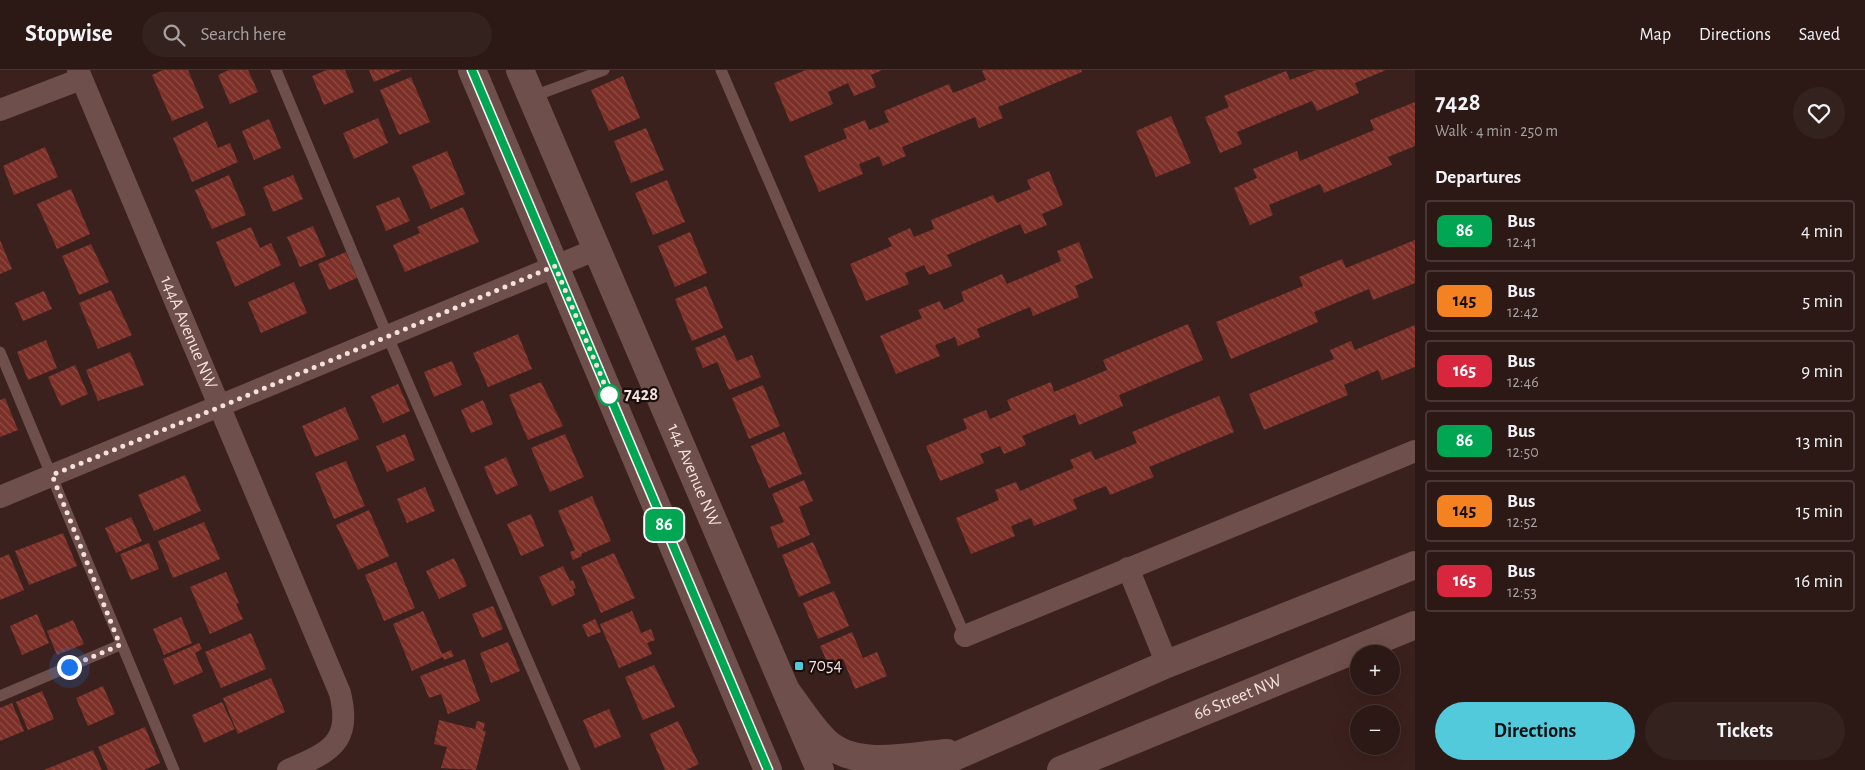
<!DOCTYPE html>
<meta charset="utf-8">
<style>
:root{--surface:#2c1916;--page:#34221f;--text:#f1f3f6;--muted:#a6a0a1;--line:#483835;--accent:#53cadc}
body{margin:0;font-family:"Alegreya Sans",sans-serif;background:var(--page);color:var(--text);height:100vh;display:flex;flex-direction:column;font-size:19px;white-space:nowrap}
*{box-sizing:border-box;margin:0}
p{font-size:16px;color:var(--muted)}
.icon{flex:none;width:28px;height:28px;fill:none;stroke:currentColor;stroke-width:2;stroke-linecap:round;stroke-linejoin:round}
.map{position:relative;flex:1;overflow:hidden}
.sheet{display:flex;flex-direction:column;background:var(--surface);width:450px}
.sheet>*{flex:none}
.badge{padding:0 10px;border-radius:8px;font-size:18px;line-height:32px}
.tools{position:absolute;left:1350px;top:575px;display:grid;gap:10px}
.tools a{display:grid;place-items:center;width:50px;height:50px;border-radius:50%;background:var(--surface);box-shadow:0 5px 20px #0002,0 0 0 1px var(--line);font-size:25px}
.you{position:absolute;width:25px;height:25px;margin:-12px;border:4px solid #fff;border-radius:50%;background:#1a73e8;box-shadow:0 0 0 8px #1a73e833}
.map>.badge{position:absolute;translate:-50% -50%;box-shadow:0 0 0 2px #fff}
h2{padding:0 20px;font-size:19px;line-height:45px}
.round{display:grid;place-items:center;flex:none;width:52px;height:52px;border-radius:26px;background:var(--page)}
.headline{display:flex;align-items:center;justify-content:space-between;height:85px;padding:0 20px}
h1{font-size:24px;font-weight:700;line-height:38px}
.action{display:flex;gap:10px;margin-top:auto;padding:10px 20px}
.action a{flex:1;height:58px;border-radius:30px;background:var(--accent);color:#111;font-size:20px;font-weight:700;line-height:58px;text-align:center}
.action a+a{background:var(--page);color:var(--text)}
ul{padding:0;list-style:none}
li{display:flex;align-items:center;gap:15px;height:62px;margin:0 10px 8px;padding:0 10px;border:2px solid var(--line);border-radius:5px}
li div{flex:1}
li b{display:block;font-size:19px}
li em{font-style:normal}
li .badge{min-width:55px;font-weight:700;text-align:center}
header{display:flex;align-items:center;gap:30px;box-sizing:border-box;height:70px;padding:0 25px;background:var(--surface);border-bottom:1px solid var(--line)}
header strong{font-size:24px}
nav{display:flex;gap:28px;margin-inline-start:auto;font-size:18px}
.search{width:350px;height:45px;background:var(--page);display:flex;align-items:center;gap:12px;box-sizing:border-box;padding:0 18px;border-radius:28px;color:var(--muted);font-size:19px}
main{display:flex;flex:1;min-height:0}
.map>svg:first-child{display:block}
</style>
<header>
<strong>Stopwise</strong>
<div class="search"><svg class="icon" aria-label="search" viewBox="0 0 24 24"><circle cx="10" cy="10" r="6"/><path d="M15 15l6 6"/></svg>Search here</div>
<nav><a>Map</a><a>Directions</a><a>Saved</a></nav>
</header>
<main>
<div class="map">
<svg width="1415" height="700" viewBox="0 0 1415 700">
<defs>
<pattern id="building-back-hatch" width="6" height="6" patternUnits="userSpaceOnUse" patternTransform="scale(1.25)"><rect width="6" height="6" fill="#7b2f27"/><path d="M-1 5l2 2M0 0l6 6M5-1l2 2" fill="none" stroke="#8e4d46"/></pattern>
</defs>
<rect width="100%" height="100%" fill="#3b211d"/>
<path fill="url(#building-back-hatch)" d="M163,0H188L204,38L172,51L152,5Z
M229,0H248L258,22L230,34L218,5Z
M327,0H345L354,22L324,35L312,6Z
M369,0H402L374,12Z
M806,0H882L871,5L876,17L854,26L848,13L828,22L833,34L790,52L774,13Z
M984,0H1081L1082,2L998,37L1003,48L979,58L975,47L902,77L906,86L883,96L879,86L859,94L863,104L819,122L804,86L847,68L843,59L865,50L869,60L889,52L884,41L949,14L953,23L986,10L982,1Z
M1316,0H1386L1355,13L1359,23L1317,41L1312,31L1237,62L1242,74L1220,83L1205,47L1229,37L1224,26L1286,1L1290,10Z
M623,6L640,48L609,61L591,20Z
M411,7L430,52L399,65L380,20Z
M1415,32V76L1388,87L1392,95L1324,123L1320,114L1269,135L1273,145L1250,155L1234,118L1257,108L1253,99L1297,81L1300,91L1374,60L1370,50Z
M1171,46L1191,93L1156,107L1136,61Z
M378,48L388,73L354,89L343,63Z
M269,49L281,78L254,90L242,61Z
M207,51L218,78L230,73L238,92L192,112L173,68Z
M646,58L664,100L631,113L614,71Z
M45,77L58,107L14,125L3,96Z
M447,81L465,124L431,139L412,96Z
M1049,101L1063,135L1042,144L1047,155L1025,164L1020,154L947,185L952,196L929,205L924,195L905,203L909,214L866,231L850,194L892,176L888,168L910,158L914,167L934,159L931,150L993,125L997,133L1031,119L1027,110Z
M229,105L246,145L212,159L195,120Z
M293,105L303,129L273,142L263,117Z
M667,110L685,152L653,165L635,123Z
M71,119L90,164L57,179L37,134Z
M399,127L410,151L386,161L376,136Z
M463,137L479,172L405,202L393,175L420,163L417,157Z
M313,156L326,186L300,197L287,167Z
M251,157L260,178L271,173L281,195L235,217L216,172Z
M690,162L707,203L675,217L658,176Z
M0,170L12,199L0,204Z
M1415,170V213L1373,230L1369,219L1314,242L1318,252L1231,289L1216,252L1303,216L1299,207L1342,189L1346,198Z
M1079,172L1093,208L1075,216L1079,227L1033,246L1030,237L977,259L980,267L958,276L955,267L935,275L940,286L896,304L880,266L922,248L918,240L940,231L944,240L964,231L961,222L1002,204L1007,214L1061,191L1057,181Z
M91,174L109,212L79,225L62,186Z
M346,182L357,208L329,220L318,194Z
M294,212L307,243L261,263L248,232Z
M706,216L723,258L692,271L675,229Z
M111,220L132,265L98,279L79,233Z
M44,221L52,239L23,251L15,233Z
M1188,254L1203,290L1119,325L1123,336L1079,355L1075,344L1022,366L1026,375L1004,384L1000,376L980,384L984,393L940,411L926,376L967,359L963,349L986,340L990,349L1011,340L1007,330L1051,312L1054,322L1107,300L1103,290Z
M1415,255V297L1382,310L1378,300L1344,315L1348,325L1264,360L1249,324L1334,289L1330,280L1351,271L1355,280Z
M518,264L532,299L488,317L473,283Z
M725,265L737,291L752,285L761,307L729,320L717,292L703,298L695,278Z
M46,270L57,298L28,310L17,282Z
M130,282L144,315L98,331L86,300Z
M452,291L462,315L434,327L424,302Z
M75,295L88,324L61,336L48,307Z
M541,312L563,356L528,370L509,325Z
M398,314L410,341L383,353L371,326Z
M763,315L780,356L749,369L732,328Z
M1219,326L1234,362L1149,397L1154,407L1110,425L1106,416L1073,429L1077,439L1034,456L1031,448L1011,456L1015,466L971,484L956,448L999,430L995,420L1016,412L1020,421L1074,398L1070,390L1091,381L1095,390L1137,373L1132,362Z
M5,328L18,360L0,367V330Z
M483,330L493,354L471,363L461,340Z
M345,337L359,369L315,387L302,356Z
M784,362L802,404L769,418L751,376Z
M405,364L415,390L387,402L376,376Z
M565,364L584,407L550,422L531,378Z
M506,387L518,415L496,425L484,397Z
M346,391L365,436L334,449L315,403Z
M185,405L201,441L154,461L138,425Z
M804,410L813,431L799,437L810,465L778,478L770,457L784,452L772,424Z
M425,417L435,441L407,453L397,429Z
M592,426L611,471L581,484L582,486L573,490L570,482L575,480L558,441Z
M369,440L389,486L358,500L336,455Z
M531,444L544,476L521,486L507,454Z
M131,447L142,471L116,483L105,458Z
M204,452L220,489L173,508L158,471Z
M63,463L77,496L29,515L15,481Z
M813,472L831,513L799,527L782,485Z
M149,473L159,499L131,510L120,484Z
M614,483L635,528L601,543L581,497Z
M9,484L24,520L0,530V488Z
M454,488L467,516L439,529L426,501Z
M396,492L415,538L384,551L365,505Z
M563,496L570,511L573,510L576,518L573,519L575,525L552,536L539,507Z
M226,502L239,533L236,534L243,549L210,564L190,517Z
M834,521L849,556L818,569L803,533Z
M493,536L503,559L482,568L472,544Z
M423,541L442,584L451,580L454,586L444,590L443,587L412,601L393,554Z
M632,541L641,563L651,559L655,570L647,573L652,584L619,598L600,554Z
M37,544L49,573L22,585L10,556Z
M181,547L192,573L164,585L153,559Z
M595,549L601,562L588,567L582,555Z
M73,550L84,574L57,585L47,561Z
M852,562L863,588L877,582L887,606L855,619L843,589L829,596L820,576Z
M251,563L266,599L221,618L205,582Z
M508,572L520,601L491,613L480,583Z
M199,573L202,579L195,583L203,602L174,615L163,589Z
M465,589L480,631L448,644L441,624L429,628L420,606Z
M654,595L675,637L643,650L625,607Z
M271,608L285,642L238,664L223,628Z
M103,616L115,644L88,656L76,628Z
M42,621L54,649L28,660L16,632Z
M222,632L235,659L204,673L192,645Z
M12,633L24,661L0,671V638Z
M609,639L621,667L595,678L583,650Z
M439,650L475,659L477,651L485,653L483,661H486L476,700L441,698L447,677L434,674Z
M678,651L699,694L686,700H665L650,664Z
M145,657L160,693L144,700H108L98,677Z
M93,680L102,700H44Z"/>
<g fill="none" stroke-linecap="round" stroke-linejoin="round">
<path stroke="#6e4f4b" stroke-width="11" d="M276,0L388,267L575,700
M721,0L965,566
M531,27L604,0
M0,282L174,700
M0,626L120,575"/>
<g stroke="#6e4f4b" stroke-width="22">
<path id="s1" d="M78,0L340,623C352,673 330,682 288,700"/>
<path d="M0,40L81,9"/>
<path d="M0,427L597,179"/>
<path d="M1128,498L1167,594"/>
<path d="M965,566L1415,381"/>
</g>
<g stroke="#6e4f4b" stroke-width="28">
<path d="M472,0L768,700"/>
<path id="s2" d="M520,0L820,700"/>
</g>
<g stroke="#6e4f4b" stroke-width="28">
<path d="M787,622C799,638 810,656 825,671C855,700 909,686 947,683"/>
<path d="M924,700L1167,594L1415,495"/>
<path id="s3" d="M1061,700L1415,555"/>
</g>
</g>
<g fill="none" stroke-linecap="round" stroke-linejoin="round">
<defs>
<path id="line" d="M472,0L768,700"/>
</defs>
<use href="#line" stroke="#fff" stroke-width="11"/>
<use href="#line" stroke="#00a651" stroke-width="8"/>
<path stroke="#f4e1de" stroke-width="5" stroke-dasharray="0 9" d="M69,597L120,575L52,405L220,337L555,196L609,325"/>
</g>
<circle fill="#fff" stroke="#00a651" stroke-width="2.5" cx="609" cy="325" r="10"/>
<rect fill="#53cadc" stroke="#1a0e0c" stroke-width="2" x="794" y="591" width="10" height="10" rx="2.5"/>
<g text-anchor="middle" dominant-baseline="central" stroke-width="4.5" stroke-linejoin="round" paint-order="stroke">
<g font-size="18" fill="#f4e1de" stroke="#1a0e0c">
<text stroke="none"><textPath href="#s1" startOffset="285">144A Avenue NW</textPath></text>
<text stroke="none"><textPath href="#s2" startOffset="441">144 Avenue NW</textPath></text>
<text stroke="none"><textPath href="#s3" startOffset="191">66 Street NW</textPath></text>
</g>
<g font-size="18" font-weight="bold" fill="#f4e1de" stroke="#1a0e0c" text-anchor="start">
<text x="624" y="325">7428</text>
</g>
<g font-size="18" fill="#f4e1de" stroke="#1a0e0c" text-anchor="start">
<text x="809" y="596">7054</text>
</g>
</g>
</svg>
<div class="tools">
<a>+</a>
<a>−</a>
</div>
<div class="you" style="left:69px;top:597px"></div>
<b class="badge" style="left:664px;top:455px;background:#00a651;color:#fff">86</b>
</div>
<section class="sheet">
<div class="headline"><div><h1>7428</h1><p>Walk · 4 min · 250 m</p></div><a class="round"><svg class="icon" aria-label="heart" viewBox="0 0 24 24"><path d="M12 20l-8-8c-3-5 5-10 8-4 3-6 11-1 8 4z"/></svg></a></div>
<h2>Departures</h2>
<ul>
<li><span class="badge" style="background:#00a651;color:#fff">86</span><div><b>Bus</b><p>12:41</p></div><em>4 min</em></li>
<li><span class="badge" style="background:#f58220;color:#111">145</span><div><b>Bus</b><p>12:42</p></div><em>5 min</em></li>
<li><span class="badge" style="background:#d7263d;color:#fff">165</span><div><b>Bus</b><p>12:46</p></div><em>9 min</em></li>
<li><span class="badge" style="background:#00a651;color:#fff">86</span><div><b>Bus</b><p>12:50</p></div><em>13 min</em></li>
<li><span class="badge" style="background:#f58220;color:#111">145</span><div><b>Bus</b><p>12:52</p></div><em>15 min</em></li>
<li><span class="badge" style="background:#d7263d;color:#fff">165</span><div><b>Bus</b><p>12:53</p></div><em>16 min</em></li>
</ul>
<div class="action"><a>Directions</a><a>Tickets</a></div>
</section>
</main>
